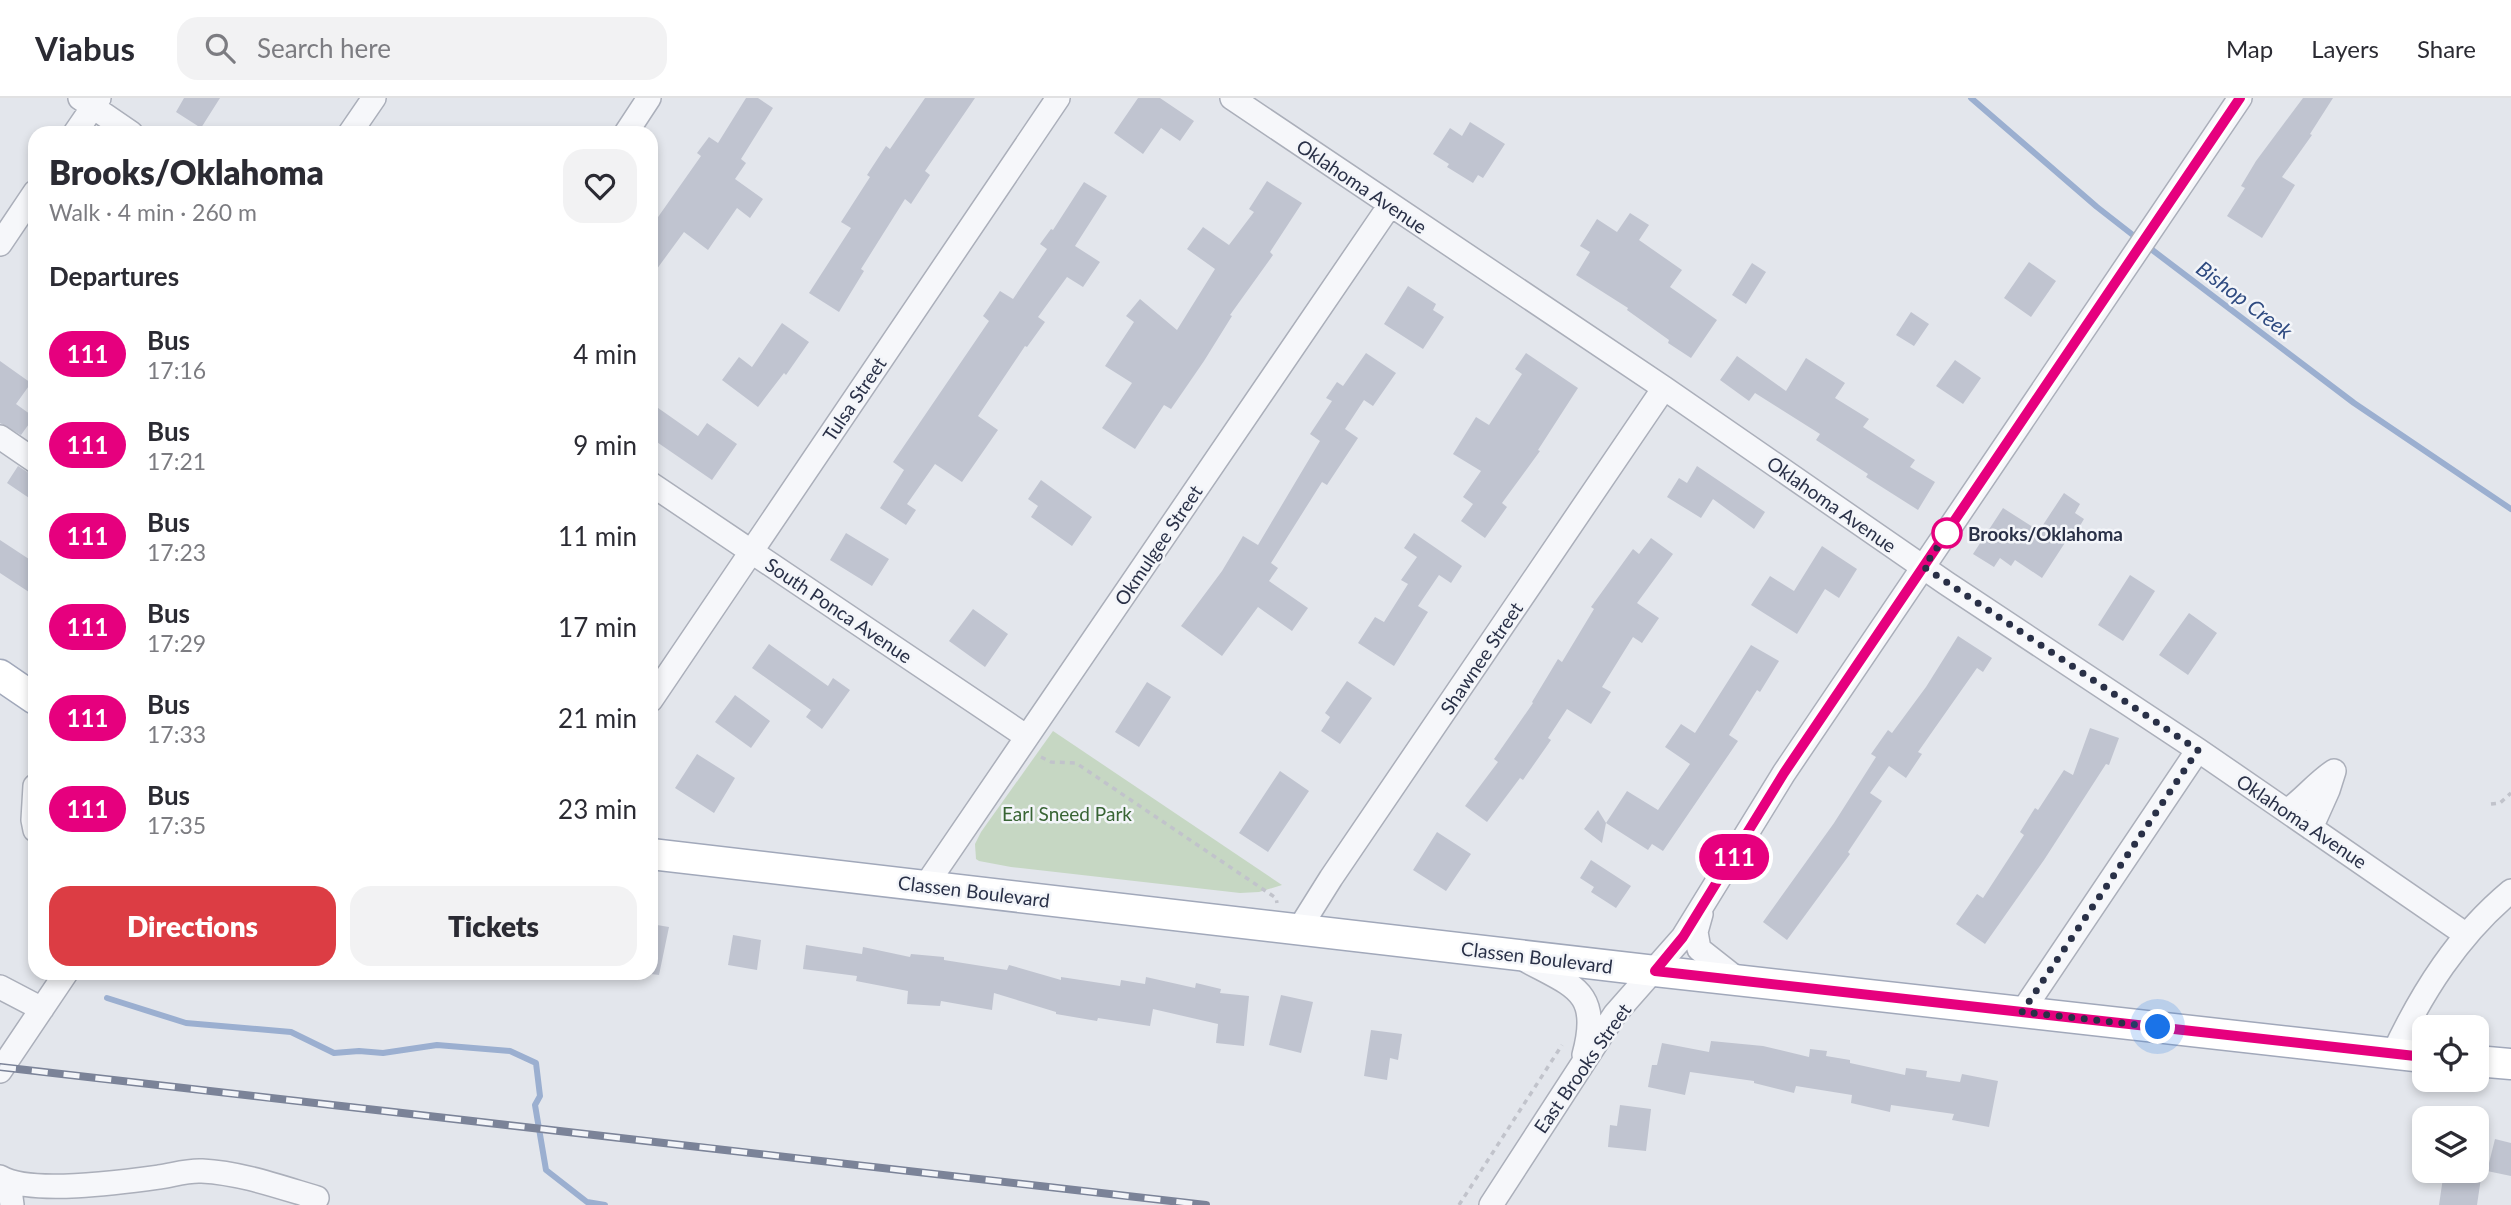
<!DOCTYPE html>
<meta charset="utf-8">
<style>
:root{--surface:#fff;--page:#f2f2f3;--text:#2b2b33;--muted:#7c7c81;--line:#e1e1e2;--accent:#dc3d44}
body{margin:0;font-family:Lato,sans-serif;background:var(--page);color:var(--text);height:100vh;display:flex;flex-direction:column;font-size:26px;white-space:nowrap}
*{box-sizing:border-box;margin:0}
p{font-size:23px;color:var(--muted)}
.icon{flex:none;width:38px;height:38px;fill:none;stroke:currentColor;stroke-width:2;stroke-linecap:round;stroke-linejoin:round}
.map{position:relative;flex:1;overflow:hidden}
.panel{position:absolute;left:28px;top:28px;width:630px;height:854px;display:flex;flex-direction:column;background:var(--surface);border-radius:21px;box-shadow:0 4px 10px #0003}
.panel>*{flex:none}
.badge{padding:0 14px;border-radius:23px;font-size:24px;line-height:46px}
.controls{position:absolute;left:2412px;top:917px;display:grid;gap:14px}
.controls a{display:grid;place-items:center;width:77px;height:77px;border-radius:14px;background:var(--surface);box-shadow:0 4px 10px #0003;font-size:35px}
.you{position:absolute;width:35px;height:35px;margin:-18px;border:5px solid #fff;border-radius:50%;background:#1a73e8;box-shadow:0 0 0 10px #1a73e833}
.map>.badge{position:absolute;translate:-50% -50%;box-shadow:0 0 0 4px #fff}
h2{padding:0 21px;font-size:26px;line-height:63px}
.round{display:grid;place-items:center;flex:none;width:74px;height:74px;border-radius:21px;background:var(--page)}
.summary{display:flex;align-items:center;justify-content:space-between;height:119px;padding:0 21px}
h1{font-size:33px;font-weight:800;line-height:52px}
.primary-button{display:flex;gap:14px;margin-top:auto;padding:14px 21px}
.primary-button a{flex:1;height:80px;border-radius:21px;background:var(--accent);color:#fff;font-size:28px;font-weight:800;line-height:80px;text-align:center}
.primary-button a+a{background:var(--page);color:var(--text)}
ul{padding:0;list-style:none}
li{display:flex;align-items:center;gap:21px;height:91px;padding:0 21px}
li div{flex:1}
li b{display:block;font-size:26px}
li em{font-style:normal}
li .badge{min-width:77px;font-weight:700;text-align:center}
header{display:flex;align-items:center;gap:42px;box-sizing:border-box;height:98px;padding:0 35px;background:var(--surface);border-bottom:2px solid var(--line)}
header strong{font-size:33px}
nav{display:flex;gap:38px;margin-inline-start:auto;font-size:24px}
.search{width:490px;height:63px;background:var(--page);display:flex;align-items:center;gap:18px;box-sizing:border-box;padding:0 24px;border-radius:21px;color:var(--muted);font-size:26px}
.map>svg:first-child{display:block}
</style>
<header>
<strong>Viabus</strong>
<div class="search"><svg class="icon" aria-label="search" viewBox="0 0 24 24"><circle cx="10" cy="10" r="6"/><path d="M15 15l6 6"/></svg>Search here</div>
<nav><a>Map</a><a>Layers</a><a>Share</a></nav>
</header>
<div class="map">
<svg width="2511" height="1107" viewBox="0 0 2511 1107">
<rect width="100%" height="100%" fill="#e3e6ec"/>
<path fill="#c6d7c3" d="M1053,633L1282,787L1259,794L1240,795L1011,769L979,763L976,761L975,746L981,734Z"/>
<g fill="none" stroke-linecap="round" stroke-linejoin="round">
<path stroke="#9bafd0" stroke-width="6" d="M1971,0L2097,109L2138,141
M2147,148L2354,305L2511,411
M107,900L186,925L291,934L334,955L359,953L383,955L437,947L510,953L536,965L540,998L535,1007L546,1072L587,1104L605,1107"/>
</g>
<path fill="#c0c4d0" d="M184,0H220L201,30L176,14Z
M746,0H758L773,10L741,61L746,65L735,81L763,101L750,120L737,110L708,152L684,134L651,179V129L701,58L697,55L709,39L718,45Z
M925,0H975L925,73L930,77L911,106L905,101L861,171L864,173L839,214L809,195L851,130L841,124L870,79L867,77L886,48L890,51Z
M1138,0H1160L1194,23L1180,43L1161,30L1143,56L1114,35Z
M2303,0H2333L2310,36L2312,37L2282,79L2295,87L2262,140L2227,118L2245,90L2241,88L2256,63Z
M1470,24L1505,46L1483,80L1478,77L1473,85L1447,69L1449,66L1433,56L1450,30L1462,38Z
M1267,83L1302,105L1270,154L1273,157L1230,217L1232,218L1204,263L1171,311L1164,307L1135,351L1102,330L1132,285L1105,268L1134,224L1126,218L1140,201L1177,232L1215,171L1187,151L1203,129L1229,147L1254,114L1249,111Z
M1084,84L1107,98L1075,148L1100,164L1083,189L1067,179L1038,219L1045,224L1027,249L1025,248L978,318L998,332L962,384L935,366L907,406L916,412L906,427L880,410L904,372L893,364L989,223L983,218L1000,193L1013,201L1047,151L1040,146L1051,131L1053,132Z
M1630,115L1649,127L1639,142L1682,172L1670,189L1717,222L1691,260L1668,245L1669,242L1627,212L1628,210L1576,177L1590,154L1580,148L1597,121L1617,134Z
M2029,164L2056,183L2031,219L2004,200Z
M1752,165L1766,174L1746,206L1732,197Z
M1408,188L1436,206L1433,212L1444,219L1423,251L1384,226Z
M1911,214L1929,226L1914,248L1896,237Z
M782,225L809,244L786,277L784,275L758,309L722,282L739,259L752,269Z
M1366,255L1396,275L1373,308L1364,302L1345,331L1358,340L1327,387L1322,384L1271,465L1278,470L1269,483L1308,510L1292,533L1258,509L1222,558L1181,528L1222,473L1243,438L1258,447L1320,343L1310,336L1332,303L1326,300L1337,284L1343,288Z
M1526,255L1578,290L1538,352L1540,353L1502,405L1507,409L1485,440L1461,423L1473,406L1463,399L1481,373L1453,356L1476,319L1489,327L1522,276L1515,271Z
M1737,258L1786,293L1806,260L1845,285L1835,300L1869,321L1863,329L1915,362L1910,369L1935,384L1918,412L1866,379L1868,376L1816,342L1820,336L1755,295L1749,303L1720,282Z
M1955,262L1981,280L1963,306L1936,288Z
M0,263L31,285L16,306L34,319L21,337L0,325Z
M651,305L698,338L707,325L737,346L712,382L651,340Z
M18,368L35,379V404L7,385Z
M1697,368L1765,414L1754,431L1713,401L1701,420L1667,399L1679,380L1687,385Z
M1041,382L1092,419L1072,448L1031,419L1038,408L1028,401Z
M2064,395L2080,406L2075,415L2084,421L2075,436L2072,434L2042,480L2015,462L2011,468L2000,460L1994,469L1973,456L2003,410L2039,433Z
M846,435L889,461L872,488L830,462Z
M1414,435L1462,468L1451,485L1439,477L1418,508L1428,514L1394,568L1358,545L1375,519L1384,524L1408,486L1401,482L1417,459L1404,450Z
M1651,440L1673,456L1637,505L1659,520L1642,545L1633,539L1602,589L1611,594L1591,626L1567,611L1548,640L1551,642L1523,682L1520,680L1487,724L1465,708L1498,664L1494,661L1533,605L1532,604L1558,561L1562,564L1594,511L1591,509L1633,451L1639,456Z
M0,442L35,465V498L0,475Z
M1822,448L1857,471L1839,500L1825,491L1797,536L1751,507L1770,478L1794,493Z
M2130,477L2155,493L2123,543L2098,527Z
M973,511L1008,536L985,569L949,543Z
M2189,515L2217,535L2188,577L2159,557Z
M1958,538L1992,560L1983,574L1977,570L1918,654L1922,656L1906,680L1889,668L1870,695L1882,703L1848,754L1850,756L1787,842L1763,824L1834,725L1876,659L1871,656L1888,632L1892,635L1926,589Z
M769,546L828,588L833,580L850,592L822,631L806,619L811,612L752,570Z
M1751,547L1779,563L1760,594L1757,592L1729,637L1738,643L1663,753L1652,746L1648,752L1606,725L1627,693L1658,712L1690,666L1665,649L1681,626L1695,635Z
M1347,583L1372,600L1340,646L1321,633L1330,619L1325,615Z
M1147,584L1171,599L1139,649L1115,634Z
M735,597L770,623L751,650L715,624Z
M2090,630L2119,640L2109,667L2106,666L2044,762L1985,846L1956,826L1977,796L1983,800L2024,737L2020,734L2035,710L2038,712L2064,672L2073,677Z
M697,656L735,680L714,715L675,690Z
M1280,673L1309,693L1268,754L1239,735Z
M1598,712L1606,725L1602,745L1584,731Z
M1437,734L1471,756L1446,793L1413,772Z
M1591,762L1631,788L1616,810L1591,794L1594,789L1580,780Z
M651,826L669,829L659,877L651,876Z
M733,837L761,842L757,872L728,867Z
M806,847L862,856L863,849L910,859L911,856L944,859V862L1007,872L1009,867L1061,882V879L1120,888L1121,882L1145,886L1146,879L1195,890L1196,885L1221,891L1220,895L1249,898L1244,948L1216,945L1218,926L1153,911L1150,928L1098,920L1097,923L1056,916V914L994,895L992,912L941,903L940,908L907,906L908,893L856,883L857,878L803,871Z
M1281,897L1313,904L1301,955L1269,947Z
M1371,932L1402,936L1398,962L1390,960L1387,982L1364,978Z
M1711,943L1763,948L1809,959L1810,951L1827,953L1826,958L1850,962V965L1905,977L1906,970L1927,973L1926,979L1960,984L1962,976L1998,983L1989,1029L1952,1022L1954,1016L1891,1007L1890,1014L1851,1005L1852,997L1796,988L1794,995L1754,985V983L1690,974L1685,997L1648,989L1652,967H1657L1662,945L1709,954Z
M1620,1007L1651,1011L1646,1053L1608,1049L1610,1027L1617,1028Z
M2495,1041L2511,1045V1078L2487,1073Z
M2444,1073H2482L2477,1107H2439Z"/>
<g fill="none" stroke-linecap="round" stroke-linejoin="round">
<defs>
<path id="minor" d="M80,0L131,35
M1232,0L1664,290L1946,485L2198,652L2465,836
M75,35L99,0
M350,35L374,0
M626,35L649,0
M0,146L35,94
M0,339L35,363
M651,386L1027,639
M651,602L1058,0
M35,688L33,722L35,732
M2287,713C2305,700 2316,685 2334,673L2328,692L2311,730
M926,787L1390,107
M1701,816L1696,834L1699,851L1737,881
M1299,831L1331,780L1664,290
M1527,863C1575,889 1601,894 1584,957
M0,889L42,911
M2022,914L2198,652
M2393,956C2422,894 2458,837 2511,793
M0,973L66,875
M0,1079C30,1097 123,1084 159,1079C173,1077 188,1072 202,1073C241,1075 280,1089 317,1100L312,1107
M9,1084L12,1107
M1491,1107L1615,916L1683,839L1784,675L2240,0"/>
<path id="major" d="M0,577L35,601
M651,756L1655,873L2424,959
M2476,963L2511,966"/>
</defs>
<use href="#minor" stroke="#abafba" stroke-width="26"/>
<use href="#major" stroke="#a1a8ba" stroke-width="33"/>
<path stroke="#c1c3cb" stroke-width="3.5" stroke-dasharray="5 5" stroke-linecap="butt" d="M1041,659L1051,664L1076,665L1276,800L1277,805
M2491,706L2500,705L2511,695
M1459,1107L1562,947"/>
<use href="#minor" stroke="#f6f7fa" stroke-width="23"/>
<use href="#major" stroke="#fff" stroke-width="30"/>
<defs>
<path id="rail" d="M0,969L1206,1107"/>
</defs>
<use href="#rail" stroke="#7b8398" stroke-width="8"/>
<use href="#rail" stroke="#f3f5f9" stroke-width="5" stroke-dasharray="16" stroke-linecap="butt"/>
</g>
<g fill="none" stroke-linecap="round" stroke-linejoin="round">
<defs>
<path id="line" d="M2240,0L1784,675L1683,839L1655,873L2424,959"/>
</defs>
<use href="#line" stroke="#fff" stroke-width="16"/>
<use href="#line" stroke="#e6007e" stroke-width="10"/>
<path stroke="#293047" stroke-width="7" stroke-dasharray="0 12.6" d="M1947,435L1949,432L1924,469L2198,652L2022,914L2158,929"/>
</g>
<circle fill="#fff" stroke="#e6007e" stroke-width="3.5" cx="1947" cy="435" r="14"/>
<g text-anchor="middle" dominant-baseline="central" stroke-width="5" stroke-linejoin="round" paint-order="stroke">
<g font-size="19" fill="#293047" stroke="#f3f5f9">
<text transform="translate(1362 88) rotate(34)">Oklahoma Avenue</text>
<text transform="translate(854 301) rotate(-56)">Tulsa Street</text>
<text transform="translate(1832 406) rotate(35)">Oklahoma Avenue</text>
<text transform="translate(1158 447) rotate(-56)">Okmulgee Street</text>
<text transform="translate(839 512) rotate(34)">South Ponca Avenue</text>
<text transform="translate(1481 560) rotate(-56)">Shawnee Street</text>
<text transform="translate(2302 723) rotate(34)">Oklahoma Avenue</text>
<text transform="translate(974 793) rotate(7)">Classen Boulevard</text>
<text transform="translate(1537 859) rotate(7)">Classen Boulevard</text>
<text transform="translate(1582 970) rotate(-55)">East Brooks Street</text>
</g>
<g font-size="19" font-weight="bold" fill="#293047" stroke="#f3f5f9" text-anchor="start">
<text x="1968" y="435">Brooks/Oklahoma</text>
</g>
<g font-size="19" fill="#386434" stroke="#f3f5f9">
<text x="1067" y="715">Earl Sneed Park</text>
</g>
<g font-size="21" font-style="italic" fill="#2e4a80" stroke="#f3f5f9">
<text transform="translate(2245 201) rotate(37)">Bishop Creek</text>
</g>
</g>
</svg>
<div class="controls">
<a><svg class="icon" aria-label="locate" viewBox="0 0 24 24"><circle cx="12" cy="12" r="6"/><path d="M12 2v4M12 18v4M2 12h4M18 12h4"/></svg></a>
<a><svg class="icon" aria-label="layers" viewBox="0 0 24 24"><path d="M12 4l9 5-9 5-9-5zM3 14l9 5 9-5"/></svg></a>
</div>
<div class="you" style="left:2158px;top:929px"></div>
<b class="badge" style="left:1734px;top:759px;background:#e6007e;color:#fff">111</b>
<section class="panel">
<div class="summary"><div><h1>Brooks/Oklahoma</h1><p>Walk · 4 min · 260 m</p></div><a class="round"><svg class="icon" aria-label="heart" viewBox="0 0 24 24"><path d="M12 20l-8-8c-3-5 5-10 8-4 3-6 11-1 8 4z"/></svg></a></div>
<h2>Departures</h2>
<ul>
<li><span class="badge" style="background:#e6007e;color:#fff">111</span><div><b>Bus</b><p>17:16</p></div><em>4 min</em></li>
<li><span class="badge" style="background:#e6007e;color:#fff">111</span><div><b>Bus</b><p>17:21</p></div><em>9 min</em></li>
<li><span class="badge" style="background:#e6007e;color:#fff">111</span><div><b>Bus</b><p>17:23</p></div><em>11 min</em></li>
<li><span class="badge" style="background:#e6007e;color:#fff">111</span><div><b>Bus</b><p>17:29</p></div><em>17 min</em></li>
<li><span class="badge" style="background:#e6007e;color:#fff">111</span><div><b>Bus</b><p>17:33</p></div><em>21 min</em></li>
<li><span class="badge" style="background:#e6007e;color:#fff">111</span><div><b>Bus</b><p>17:35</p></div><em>23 min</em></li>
</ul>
<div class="primary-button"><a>Directions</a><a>Tickets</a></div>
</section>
</div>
